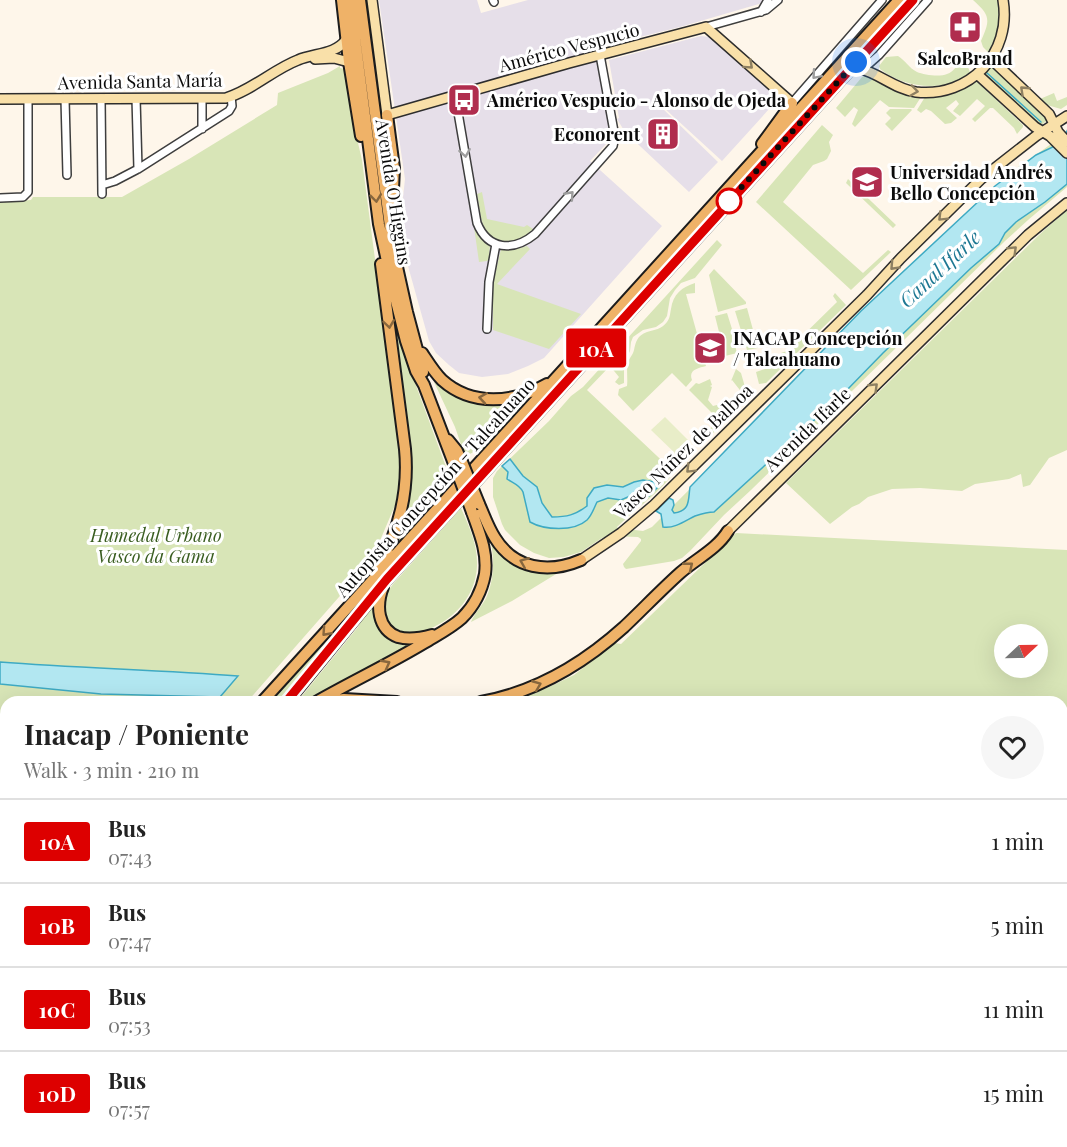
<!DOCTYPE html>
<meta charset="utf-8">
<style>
:root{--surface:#fff;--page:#f6f6f6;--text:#222;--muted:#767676;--line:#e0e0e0}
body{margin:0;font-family:"Playfair Display",serif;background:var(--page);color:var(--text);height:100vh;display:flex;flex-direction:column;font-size:22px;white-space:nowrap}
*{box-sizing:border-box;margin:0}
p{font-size:20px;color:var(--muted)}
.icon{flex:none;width:33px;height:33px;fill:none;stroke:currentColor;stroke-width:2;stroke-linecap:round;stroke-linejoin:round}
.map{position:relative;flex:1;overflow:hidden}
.sheet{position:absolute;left:0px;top:696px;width:1068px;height:452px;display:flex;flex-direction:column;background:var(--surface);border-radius:18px 18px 0 0;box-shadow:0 6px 24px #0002}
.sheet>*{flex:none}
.badge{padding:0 12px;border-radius:4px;font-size:21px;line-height:39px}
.needle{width:39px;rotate:68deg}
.fabs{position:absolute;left:994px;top:624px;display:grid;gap:12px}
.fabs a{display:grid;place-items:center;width:54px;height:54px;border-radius:50%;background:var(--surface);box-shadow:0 6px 24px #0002;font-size:30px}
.you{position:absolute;width:30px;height:30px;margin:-15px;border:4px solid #fff;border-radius:50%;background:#1a73e8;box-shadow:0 0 0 9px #1a73e833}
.map>.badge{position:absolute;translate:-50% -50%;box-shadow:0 0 0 3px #fff}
.round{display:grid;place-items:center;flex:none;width:63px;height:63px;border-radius:32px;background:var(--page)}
.overview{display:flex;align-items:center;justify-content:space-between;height:102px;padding:0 24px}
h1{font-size:28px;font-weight:700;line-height:45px}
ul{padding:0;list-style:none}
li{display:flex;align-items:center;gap:18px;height:84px;padding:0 24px;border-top:2px solid var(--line)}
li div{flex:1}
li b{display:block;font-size:22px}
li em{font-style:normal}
li .badge{min-width:66px;font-weight:700;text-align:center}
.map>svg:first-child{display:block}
</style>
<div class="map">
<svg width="1067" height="1147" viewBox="0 0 1067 1147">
<rect width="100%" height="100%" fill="#fef6ea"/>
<path fill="#e6dfe9" d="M379,0H477L481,13L528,0H767L766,2L680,27L596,48L613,130L609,141L590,161L662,226L544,358L528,366L508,374L482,377L459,373L449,365L436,353L429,341L399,234L405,179Z
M701,36L709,37L780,97L722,161L663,107H661L718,162L689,192L625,132L617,119L619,118L609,60Z
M0,800H6V887L0,893Z"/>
<path fill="#d8e5b7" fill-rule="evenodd" d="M973,0H999C1002,23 999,33 989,53L983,47L981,41C990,20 991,16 973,0Z
M898,56C905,60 909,68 917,72C924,75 940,77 947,74C954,72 960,62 964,56L970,60L967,65L970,72C946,94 904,88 880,69L879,66L886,57Z
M340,66V68L345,69L351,113L362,160L402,465L396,503L376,550L346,589L247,702H6V800H0V202L31,200L33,197H122L189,159L277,105L278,93L328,73Z
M990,67L994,68L1049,119L1040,126L985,75L984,72L987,68Z
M865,76L896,91L906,95L921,97L914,108L889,107L880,100L855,127L852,124L858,110L854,107L845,117L836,108L862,77Z
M973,81H976L1023,125V127L1017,134L1014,128L993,108H990L975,122L972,119L985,106L977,99L960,116L953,111L959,104L956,100L946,108L957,118L951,123L945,124L931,111L926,109L921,113L917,110L925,97C943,95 957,90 973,81Z
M1054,93L1057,101L1067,97V105L1061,109L1047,105L1040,99Z
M890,109H911L912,110L892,131L885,124L891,118L886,113Z
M822,125L833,135L829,142L831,151L827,159L824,161L813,165L783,202L863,273L888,250L891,252L851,290L756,202Z
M1067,132V187L1028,220L1005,241L751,490L724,515L690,551L682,558L674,561L626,569L624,567L623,564L641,541V539L638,537L610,536L602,538L581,552L564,557L549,558L534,553L520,545L505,530L502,524L493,497V478L497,471L549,421L571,396L583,387L717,240L722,245L695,278L681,283L675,290L670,298L667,316L663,322L656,327L643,330L633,337L631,342L630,351L624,363V383L619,385L615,382L619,377L610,366L587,390L674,472C658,495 636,508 617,527L618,528L643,531L652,527L948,230L1020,165L1036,155Z
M848,179L896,225L893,228L846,183Z
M482,192L487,219L524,227L527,225L533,229C521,245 494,247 484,227C480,218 479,204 477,194Z
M1067,210V450L1049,458L1030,485L1023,487L1021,474L1009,479L975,484L962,491L920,488L892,489L868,497L859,504L852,507L830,524L786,483L1039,235Z
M474,227L479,237L490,245L489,259L487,261L479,262Z
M527,246L530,249L497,284L581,314L549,349L493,330V283L501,249L513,250Z
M714,269L746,302V304L718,312L709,275Z
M695,283V293L686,294L706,366C698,368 688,370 692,380L686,387L672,373L633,411L618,395L619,389L627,386C628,379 626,370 628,363C629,358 633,355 634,350C636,341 637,336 647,332C654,330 662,329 667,322C670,318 670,314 671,309C673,294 682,287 695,283Z
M389,287L411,372L452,483L394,548L393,547L409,488Z
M835,293L846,305L766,383L759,384L756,372L776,365L775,361L782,358L781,353L787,351L837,302L833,296Z
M747,308L758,348L747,350L735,311Z
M727,313L732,329L731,330L737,353L725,356L715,316Z
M736,369L741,373L745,387L752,396L708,438L705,435L718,419L689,390L696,383L699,384L710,379L712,385L710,386L712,387L708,400L713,406L740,399L743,394L732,380L731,381Z
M437,381L465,398L533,395L477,455L474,452L465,456L455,427L434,382Z
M461,508C469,526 478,545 477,566C476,595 455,619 429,629C424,631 417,634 411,634C394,634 382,622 383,604C383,597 389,590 393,584Z
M437,513L282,702H267Z
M736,533L1067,550V775H1062V702H509L549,687L574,675L615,643L621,644ZM1005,634H1038V668H1005Z
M490,536L505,555L561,571L512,601L471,622C474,614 482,606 486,598C495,578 494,557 490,536Z
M372,606L374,608L376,618L401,643L410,644L411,646L306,702H297L358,627L363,618Z
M1062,833H1067V965H1062Z
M1062,1006L1067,1007V1087L1062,1086Z
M394,1142H525L518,1147H394Z"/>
<path fill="#e8edc8" d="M665,417L691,443L678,456L651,430Z"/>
<path fill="#b2e7f1" stroke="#3eaac3" stroke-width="1.5" d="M1067,131V184L1045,202L1016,222L1005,233L999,244L971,268L883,353L845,392L714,512C707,512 701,514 695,516C685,521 674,529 663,527L661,514L656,511L669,498L673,500L674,505L672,510L674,513C691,511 688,499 690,487L861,311L995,186L1036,155L1057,145L1063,138Z
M510,459L523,476L537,487L542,503L552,517C567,517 575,515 587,506V498L594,488L607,485L623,487L634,482L643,480L662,483L649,496L637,493L621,500L608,498L597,502C594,508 592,515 587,520C574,532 544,530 530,522L523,492C520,485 513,483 507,479L508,472L502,466Z
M0,662C79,668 159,670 238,676L220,697L101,694L0,684Z"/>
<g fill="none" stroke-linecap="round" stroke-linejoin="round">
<path stroke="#3eaac3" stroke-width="1.5" d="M987,73L1041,122"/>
<path stroke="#d7929c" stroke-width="16" d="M1062,986L1067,987"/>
<path stroke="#d7929c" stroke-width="40" d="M1062,805H1067"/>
<defs>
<path id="street" d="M493,0L494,2
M761,12L768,0
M706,27L766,10L778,0
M861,69L870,63L879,55L928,0
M455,95L477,223C488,250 513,252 535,234L613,146L615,137L600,55
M101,98L102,194
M136,98L138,169
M202,98V129
M65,99L67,175
M792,103L882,0
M102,185L115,181L138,169L229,111L232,106L231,96
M0,198L23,197L28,192V99
M487,329L489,282L496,244"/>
<path id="secondary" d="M372,0L387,115L569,63L706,27L792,103
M315,59L334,58L349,62
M991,59L1049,114L1058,132L1067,142
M861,69C880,74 895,89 916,92C970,98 1012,53 1003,0
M977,74L1035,127L1050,136L1067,153
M0,99L226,98C251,91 274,69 298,60C314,53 335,55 346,40
M728,531L1028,235L1067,203
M581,560L621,533L654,505L867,295L901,258L981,179L1036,136L1067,116
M0,964L6,958
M378,1142L379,1147
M389,1142L390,1147"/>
<path id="primary" d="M342,0L349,62L361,136
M350,0L379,224L393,289L406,341L416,371L424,385L456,469
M360,0L393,249L407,312L423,372
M387,115L394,168L392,211
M762,144L792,103
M422,353C428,362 434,372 442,380C472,407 514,403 547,384
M448,440L457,451L462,462
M479,504C484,515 488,527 495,538C514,569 548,574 581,560
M378,568C399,531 409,491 405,449L381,264
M383,587C376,605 377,629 398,637C409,640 421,638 432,635
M262,702L899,0
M287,702L387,579L913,0
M316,702C351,682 389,664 424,643C437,635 451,628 462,618C474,606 482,590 485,574C488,552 479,532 472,512
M322,702L344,699L397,702
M481,702C537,692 583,664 624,627C643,609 661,590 680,573C696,559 717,549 728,531
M0,991L6,984
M0,1020L6,1013
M0,1049L6,1043"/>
</defs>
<use href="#street" stroke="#3e3e3e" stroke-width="10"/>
<use href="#secondary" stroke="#2d2d2d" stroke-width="12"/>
<use href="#primary" stroke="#1c1c1c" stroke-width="14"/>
<use href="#street" stroke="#fff" stroke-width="7"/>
<use href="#secondary" stroke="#f9e0a9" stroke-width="9"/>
<use href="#primary" stroke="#efb268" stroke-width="10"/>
<defs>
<path id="primary-bridge" d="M462,462L479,504
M456,469L472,512"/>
</defs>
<use href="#primary-bridge" stroke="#1c1c1c" stroke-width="14" stroke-linecap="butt"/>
<use href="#primary-bridge" stroke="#efb268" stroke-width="10"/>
</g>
<defs><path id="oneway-chevron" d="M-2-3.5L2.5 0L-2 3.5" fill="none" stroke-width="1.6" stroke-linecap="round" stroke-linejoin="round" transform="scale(1.5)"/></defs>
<g stroke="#8e8062">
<use href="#oneway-chevron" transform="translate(749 65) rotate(42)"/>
<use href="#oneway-chevron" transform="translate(1024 90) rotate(-137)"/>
<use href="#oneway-chevron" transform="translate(914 91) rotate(8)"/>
<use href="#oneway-chevron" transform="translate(942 217) rotate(135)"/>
<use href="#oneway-chevron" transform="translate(1013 250) rotate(-44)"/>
<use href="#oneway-chevron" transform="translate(894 266) rotate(133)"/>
<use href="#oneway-chevron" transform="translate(874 387) rotate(-44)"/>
<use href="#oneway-chevron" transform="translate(690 469) rotate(135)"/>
</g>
<g stroke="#9d9d9d">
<use href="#oneway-chevron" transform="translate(816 75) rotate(131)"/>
<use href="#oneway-chevron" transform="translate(465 153) rotate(80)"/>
<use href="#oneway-chevron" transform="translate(570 195) rotate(-48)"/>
</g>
<g stroke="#88673e">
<use href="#oneway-chevron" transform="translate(376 198) rotate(83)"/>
<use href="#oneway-chevron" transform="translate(389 324) rotate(82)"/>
<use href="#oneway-chevron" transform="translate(483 398) rotate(-171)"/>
<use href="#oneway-chevron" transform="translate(524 562) rotate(-158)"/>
<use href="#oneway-chevron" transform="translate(689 566) rotate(-39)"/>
<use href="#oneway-chevron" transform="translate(326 632) rotate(132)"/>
<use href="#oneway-chevron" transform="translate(386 664) rotate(-28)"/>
<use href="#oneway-chevron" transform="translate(537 685) rotate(-22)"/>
</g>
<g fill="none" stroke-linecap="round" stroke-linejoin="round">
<defs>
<path id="line" d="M286,702L387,579L913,0"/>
</defs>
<use href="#line" stroke="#fff" stroke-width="14"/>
<use href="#line" stroke="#d00" stroke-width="9"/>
<path stroke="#0b0b0b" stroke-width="6" stroke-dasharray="0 10.8" d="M729,201L728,202L856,62"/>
</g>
<defs>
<symbol id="pharmacy-square" viewBox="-11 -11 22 22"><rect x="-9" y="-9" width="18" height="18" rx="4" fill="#b02d4e" stroke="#fff"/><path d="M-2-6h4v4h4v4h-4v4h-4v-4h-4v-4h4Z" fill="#fff"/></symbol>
<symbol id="bus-square" viewBox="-11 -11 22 22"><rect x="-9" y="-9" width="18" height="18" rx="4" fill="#b02d4e" stroke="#fff"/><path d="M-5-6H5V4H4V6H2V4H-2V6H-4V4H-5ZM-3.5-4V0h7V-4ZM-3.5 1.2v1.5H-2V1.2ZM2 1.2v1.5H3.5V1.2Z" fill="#fff"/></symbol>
<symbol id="building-square" viewBox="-11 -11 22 22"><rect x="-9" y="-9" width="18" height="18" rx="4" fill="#b02d4e" stroke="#fff"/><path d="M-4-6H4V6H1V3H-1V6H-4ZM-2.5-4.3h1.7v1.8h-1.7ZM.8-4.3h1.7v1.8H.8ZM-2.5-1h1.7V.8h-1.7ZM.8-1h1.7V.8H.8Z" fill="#fff"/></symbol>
<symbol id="university-square" viewBox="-11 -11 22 22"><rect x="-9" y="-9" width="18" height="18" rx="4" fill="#b02d4e" stroke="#fff"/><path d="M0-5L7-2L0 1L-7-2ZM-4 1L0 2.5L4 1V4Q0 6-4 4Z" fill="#fff"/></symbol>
</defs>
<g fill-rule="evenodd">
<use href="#pharmacy-square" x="946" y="8" width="38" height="38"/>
<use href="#bus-square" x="445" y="81" width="38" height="38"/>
<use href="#building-square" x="644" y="115" width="38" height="38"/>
<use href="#university-square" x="848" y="163" width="38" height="38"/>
<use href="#university-square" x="691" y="329" width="38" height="38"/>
</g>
<circle fill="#fff" stroke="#d00" stroke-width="3" cx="729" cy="201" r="12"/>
<g text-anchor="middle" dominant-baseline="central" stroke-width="6" stroke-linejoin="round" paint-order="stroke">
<g font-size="18" fill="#0b0b0b" stroke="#fff">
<text transform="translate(569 47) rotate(-15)">Américo Vespucio</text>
<text transform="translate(140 81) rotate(-1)">Avenida Santa María</text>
<text transform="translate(394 192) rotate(81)">Avenida O'Higgins</text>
<text transform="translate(807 429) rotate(-44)">Avenida Ifarle</text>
<text transform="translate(683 451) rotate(-44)">Vasco Núñez de Balboa</text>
<text transform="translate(435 487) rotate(-48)">Autopista Concepción - Talcahuano</text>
</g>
<g font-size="18" font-weight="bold" fill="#0b0b0b" stroke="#fff" text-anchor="start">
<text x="965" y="58" text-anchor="middle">SalcoBrand</text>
<text x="487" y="100">Américo Vespucio - Alonso de Ojeda</text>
<text x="640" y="134" text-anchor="end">Econorent</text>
<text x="890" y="172">Universidad Andrés<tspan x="890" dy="21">Bello Concepción</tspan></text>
<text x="733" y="338">INACAP Concepción<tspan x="733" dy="21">/ Talcahuano</tspan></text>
</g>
<g font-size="18" font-style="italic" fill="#395d20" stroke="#fff">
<text x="156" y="535">Humedal Urbano<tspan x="156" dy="21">Vasco da Gama</tspan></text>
</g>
<g font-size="20" font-style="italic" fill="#1e7893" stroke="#fff">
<text transform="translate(939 268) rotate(-43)">Canal Ifarle</text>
</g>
</g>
</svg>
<div class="fabs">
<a><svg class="needle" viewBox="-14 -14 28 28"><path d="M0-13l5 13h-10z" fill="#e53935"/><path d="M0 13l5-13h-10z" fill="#767676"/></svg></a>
</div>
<div class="you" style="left:856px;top:62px"></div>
<b class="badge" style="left:596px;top:348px;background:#d00;color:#fff">10A</b>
<section class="sheet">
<div class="overview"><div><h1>Inacap / Poniente</h1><p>Walk · 3 min · 210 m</p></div><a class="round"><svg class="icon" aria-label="heart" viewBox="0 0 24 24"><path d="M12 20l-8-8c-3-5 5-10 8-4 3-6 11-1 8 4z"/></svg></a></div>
<ul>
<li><span class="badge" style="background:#d00;color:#fff">10A</span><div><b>Bus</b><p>07:43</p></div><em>1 min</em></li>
<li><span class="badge" style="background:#d00;color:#fff">10B</span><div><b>Bus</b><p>07:47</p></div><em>5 min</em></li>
<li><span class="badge" style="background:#d00;color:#fff">10C</span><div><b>Bus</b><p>07:53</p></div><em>11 min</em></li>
<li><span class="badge" style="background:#d00;color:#fff">10D</span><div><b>Bus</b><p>07:57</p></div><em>15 min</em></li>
</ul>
</section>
</div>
